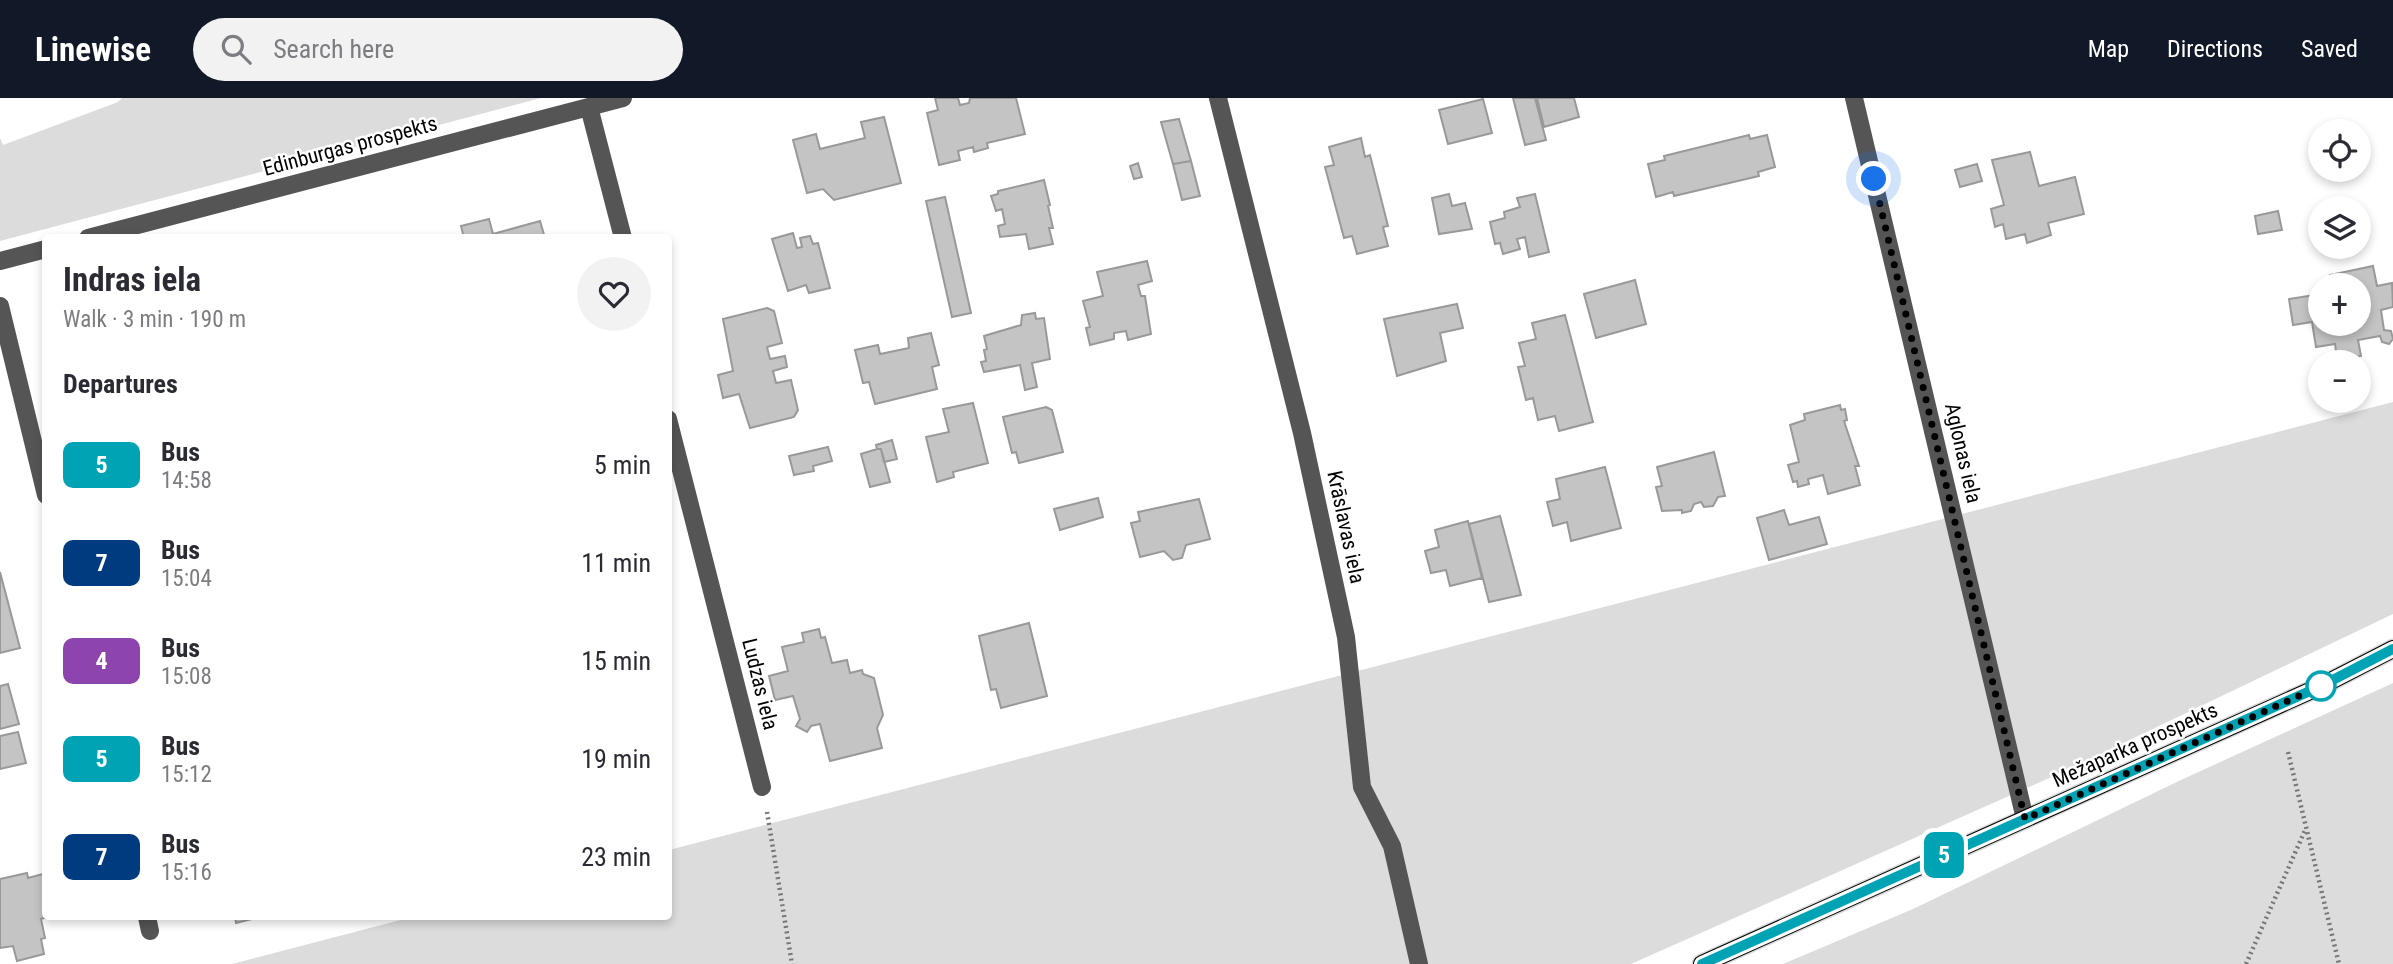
<!DOCTYPE html>
<meta charset="utf-8">
<style>
:root{--surface:#fff;--page:#f2f2f3;--text:#2b2b33;--muted:#7c7c81;--accent:#111827}
body{margin:0;font-family:"Roboto Condensed",sans-serif;background:var(--page);color:var(--text);height:100vh;display:flex;flex-direction:column;font-size:26px;white-space:nowrap}
*{box-sizing:border-box;margin:0}
p{font-size:23px;color:var(--muted)}
.icon{flex:none;width:38px;height:38px;fill:none;stroke:currentColor;stroke-width:2;stroke-linecap:round;stroke-linejoin:round}
.map{position:relative;flex:1;overflow:hidden}
.details{position:absolute;left:42px;top:136px;width:630px;height:686px;display:flex;flex-direction:column;background:var(--surface);border-radius:7px;box-shadow:0 4px 10px #0003}
.details>*{flex:none}
.badge{padding:0 14px;border-radius:10px;font-size:24px;line-height:46px}
.fabs{position:absolute;left:2308px;top:21px;display:grid;gap:14px}
.fabs a{display:grid;place-items:center;width:63px;height:63px;border-radius:50%;background:var(--surface);box-shadow:0 4px 10px #0003;font-size:35px}
.you{position:absolute;width:35px;height:35px;margin:-18px;border:5px solid #fff;border-radius:50%;background:#1a73e8;box-shadow:0 0 0 10px #1a73e833}
.map>.badge{position:absolute;translate:-50% -50%;box-shadow:0 0 0 4px #fff}
h2{padding:0 21px;font-size:26px;line-height:63px}
.round{display:grid;place-items:center;flex:none;width:74px;height:74px;border-radius:37px;background:var(--page)}
.overview{display:flex;align-items:center;justify-content:space-between;height:119px;padding:0 21px}
h1{font-size:33px;font-weight:700;line-height:52px}
ul{padding:0;list-style:none}
li{display:flex;align-items:center;gap:21px;height:98px;padding:0 21px}
li div{flex:1}
li b{display:block;font-size:26px}
li em{font-style:normal}
li .badge{min-width:77px;font-weight:700;text-align:center}
header{display:flex;align-items:center;gap:42px;box-sizing:border-box;height:98px;padding:0 35px;background:var(--accent);color:#fff}
header strong{font-size:33px}
nav{display:flex;gap:38px;margin-inline-start:auto;font-size:24px}
.search{width:490px;height:63px;background:var(--page);display:flex;align-items:center;gap:18px;box-sizing:border-box;padding:0 24px;border-radius:38px;color:var(--muted);font-size:26px}
.map>svg:first-child{display:block}
</style>
<header>
<strong>Linewise</strong>
<div class="search"><svg class="icon" aria-label="search" viewBox="0 0 24 24"><circle cx="10" cy="10" r="6"/><path d="M15 15l6 6"/></svg>Search here</div>
<nav><a>Map</a><a>Directions</a><a>Saved</a></nav>
</header>
<div class="map">
<svg width="2393" height="866" viewBox="0 0 2393 866">
<rect width="100%" height="100%" fill="#fff"/>
<path fill="#dcdcdc" d="M122,0H541L0,143V40L3,47L118,4Z
M2393,304V516L2065,673L1631,866H232L412,819H668L669,752Z
M2393,585V866H1783L1913,811L2181,682Z"/>
<path fill="#c4c4c4" stroke="#999" stroke-width="2" d="M935,0H958L960,7L969,5L970,0H1016L1025,36L987,45L988,50L974,54L973,49L958,53L960,62L939,67L927,15L938,12Z
M1513,0H1535L1546,42L1525,47Z
M1537,0H1574L1579,19L1544,29Z
M1483,1L1492,35L1448,46L1439,12Z
M884,19L901,85L834,102L823,91L807,95L793,42L816,36L820,51L865,40L861,24Z
M1179,21L1191,63L1173,66L1161,24Z
M1749,37L1750,41L1767,37L1775,69L1758,74L1759,78L1674,98L1673,94L1656,99L1648,66L1665,62L1664,58Z
M1361,40L1365,59L1370,57L1388,128L1383,129L1388,148L1357,156L1352,138L1344,140L1325,69L1334,67L1329,49Z
M2030,54L2039,88L2075,79L2084,116L2048,125L2051,137L2027,145L2025,136L2006,141L2003,126L1995,129L1991,111L2004,107L1992,62Z
M1191,63L1200,98L1182,102L1173,66Z
M1138,65L1142,79L1134,81L1130,68Z
M1977,66L1982,83L1960,89L1955,72Z
M1044,82L1050,107L1048,108L1053,130H1049L1053,146L1029,151L1026,136L1000,139L998,128L1005,126L1002,111L996,113L991,98L998,96V93Z
M1449,96L1452,108L1465,105L1472,131L1439,136L1432,100Z
M1535,96L1549,154L1529,159L1525,139L1517,141L1520,151L1503,156L1500,145L1495,146L1490,124L1505,120L1504,114L1520,109L1517,100Z
M945,99L971,215L952,219L926,103Z
M2278,113L2282,132L2258,136L2255,118Z
M489,121L493,136L540,123L545,140H464L461,128Z
M793,135L797,150L802,149L800,140L810,138L813,146L818,145L830,190L809,195L806,187L788,193L772,141Z
M1147,163L1152,183L1138,187L1141,198H1145L1151,236L1128,242L1126,233L1114,235V241L1090,247L1086,230L1090,229L1083,203L1103,198L1097,174Z
M2373,168L2377,188L2392,185L2393,209L2381,212L2384,232L2391,233L2393,241L2389,246L2382,244L2380,238L2358,242L2361,258L2337,262L2335,246L2316,249L2312,224L2293,227L2289,201L2315,197L2317,206L2320,205V226H2359V187H2332L2330,177Z
M1635,182L1646,226L1596,240L1584,196Z
M1457,206L1463,230L1440,235L1446,263L1397,278L1384,221Z
M767,210L774,213L782,245L767,249L770,261L785,258L787,269L773,273L776,285L791,282L798,312L794,319L750,330L739,296L723,300L718,277L733,273L723,221Z
M1035,215L1036,221L1044,220L1050,261L1032,265L1037,289L1025,292L1020,267L984,274L981,264L986,263L984,252L987,251L984,238L1021,227L1022,217Z
M1565,217L1593,324L1559,333L1555,318L1538,322L1533,300L1526,302L1518,269L1525,268L1519,245L1536,241L1532,225Z
M931,235L939,267L932,269L937,291L875,306L869,284L863,285L855,252L878,247L880,256L909,250L908,240Z
M973,305L988,365L953,374L954,379L937,384L926,339L949,334L943,311Z
M1840,307L1841,312L1845,311L1847,322L1844,323L1859,368H1855L1860,387L1828,396L1823,377L1808,381L1809,386L1798,389L1797,383L1793,384L1788,367L1799,364L1790,327L1805,322L1804,316Z
M1046,309L1052,312L1063,354L1019,365L1016,354L1012,355L1003,319Z
M892,342L897,361L884,364L881,351H877L876,347Z
M828,349L832,363L813,368L814,373L794,377L789,358Z
M877,351H881L890,384L870,389L861,356Z
M1714,354L1725,398L1718,399L1713,408L1704,409L1701,404L1694,406L1691,413L1682,415V412L1662,413L1656,389L1662,388L1657,369Z
M1605,369L1621,430L1571,443L1567,424L1553,428L1547,404L1560,401L1556,381Z
M1098,400L1103,419L1060,432L1054,411Z
M1199,401L1210,441L1186,447L1182,460L1173,462L1164,453L1140,459L1131,425L1140,423L1138,414Z
M1784,412L1789,427L1819,419L1827,446L1769,462L1757,420Z
M1500,418L1521,497L1489,504L1469,426Z
M1468,423L1482,480L1450,488L1446,472L1431,475L1425,453L1439,449L1435,432Z
M0,474L20,550L0,555Z
M1029,525L1047,598L1001,610L996,591L991,592L979,538Z
M819,531L821,540L825,539L832,565L847,562L850,575L862,572L863,576L874,580L883,617L877,630L882,650L830,663L820,626L811,628L807,634L796,628L800,621L793,598L775,602L769,578L788,573L782,549L804,544L802,535Z
M8,586L19,626L0,631V588Z
M18,634L26,665L0,671V638Z
M27,775L28,780L43,776L46,785L47,819L41,821L45,840L41,841L44,856L17,863L13,848L0,850V781Z
M235,819H260L236,825Z"/>
<g fill="none" stroke-linecap="round" stroke-linejoin="round">
<defs>
<path id="major" d="M1702,866L2321,588L2393,551"/>
</defs>
<use href="#major" stroke="#dbdbdb" stroke-width="21"/>
<path stroke="#777" stroke-width="4.5" stroke-dasharray="2 3.5" stroke-linecap="butt" d="M2288,654L2339,866
M767,714L792,866
M2246,866L2306,730"/>
<path stroke="#555" stroke-width="18" d="M1218,0L1302,335L1346,539L1362,689L1392,748L1419,866
M1854,0L2025,721
M589,9L623,140
M88,140L623,0
M0,163L46,151
M0,208L46,397
M668,321L762,689
M147,819L150,833"/>
<use href="#major" stroke="#000" stroke-width="18"/>
</g>
<g fill="none" stroke-linecap="round" stroke-linejoin="round">
<defs>
<path id="line" d="M1702,866L2321,588L2393,551"/>
</defs>
<use href="#line" stroke="#fff" stroke-width="16"/>
<use href="#line" stroke="#00a3b4" stroke-width="10"/>
<path stroke="#000" stroke-width="7" stroke-dasharray="0 12.6" d="M1874,81L2025,721L2321,588"/>
</g>
<circle fill="#fff" stroke="#00a3b4" stroke-width="3.5" cx="2321" cy="588" r="14"/>
<g text-anchor="middle" dominant-baseline="central" stroke-width="5" stroke-linejoin="round" paint-order="stroke">
<g font-size="21" fill="#000" stroke="#fff">
<text transform="translate(350 48) rotate(-15)">Edinburgas prospekts</text>
<text transform="translate(1963 355) rotate(77)">Aglonas iela</text>
<text transform="translate(1346 429) rotate(78)">Krāslavas iela</text>
<text transform="translate(760 586) rotate(76)">Ludzas iela</text>
<text transform="translate(2135 647) rotate(-24)">Mežaparka prospekts</text>
</g>
</g>
</svg>
<div class="fabs">
<a><svg class="icon" aria-label="locate" viewBox="0 0 24 24"><circle cx="12" cy="12" r="6"/><path d="M12 2v4M12 18v4M2 12h4M18 12h4"/></svg></a>
<a><svg class="icon" aria-label="layers" viewBox="0 0 24 24"><path d="M12 4l9 5-9 5-9-5zM3 14l9 5 9-5"/></svg></a>
<a>+</a>
<a>−</a>
</div>
<div class="you" style="left:1874px;top:81px"></div>
<b class="badge" style="left:1944px;top:757px;background:#00a3b4;color:#fff">5</b>
<section class="details">
<div class="overview"><div><h1>Indras iela</h1><p>Walk · 3 min · 190 m</p></div><a class="round"><svg class="icon" aria-label="heart" viewBox="0 0 24 24"><path d="M12 20l-8-8c-3-5 5-10 8-4 3-6 11-1 8 4z"/></svg></a></div>
<h2>Departures</h2>
<ul>
<li><span class="badge" style="background:#00a3b4;color:#fff">5</span><div><b>Bus</b><p>14:58</p></div><em>5 min</em></li>
<li><span class="badge" style="background:#003b80;color:#fff">7</span><div><b>Bus</b><p>15:04</p></div><em>11 min</em></li>
<li><span class="badge" style="background:#8e44ad;color:#fff">4</span><div><b>Bus</b><p>15:08</p></div><em>15 min</em></li>
<li><span class="badge" style="background:#00a3b4;color:#fff">5</span><div><b>Bus</b><p>15:12</p></div><em>19 min</em></li>
<li><span class="badge" style="background:#003b80;color:#fff">7</span><div><b>Bus</b><p>15:16</p></div><em>23 min</em></li>
</ul>
</section>
</div>
